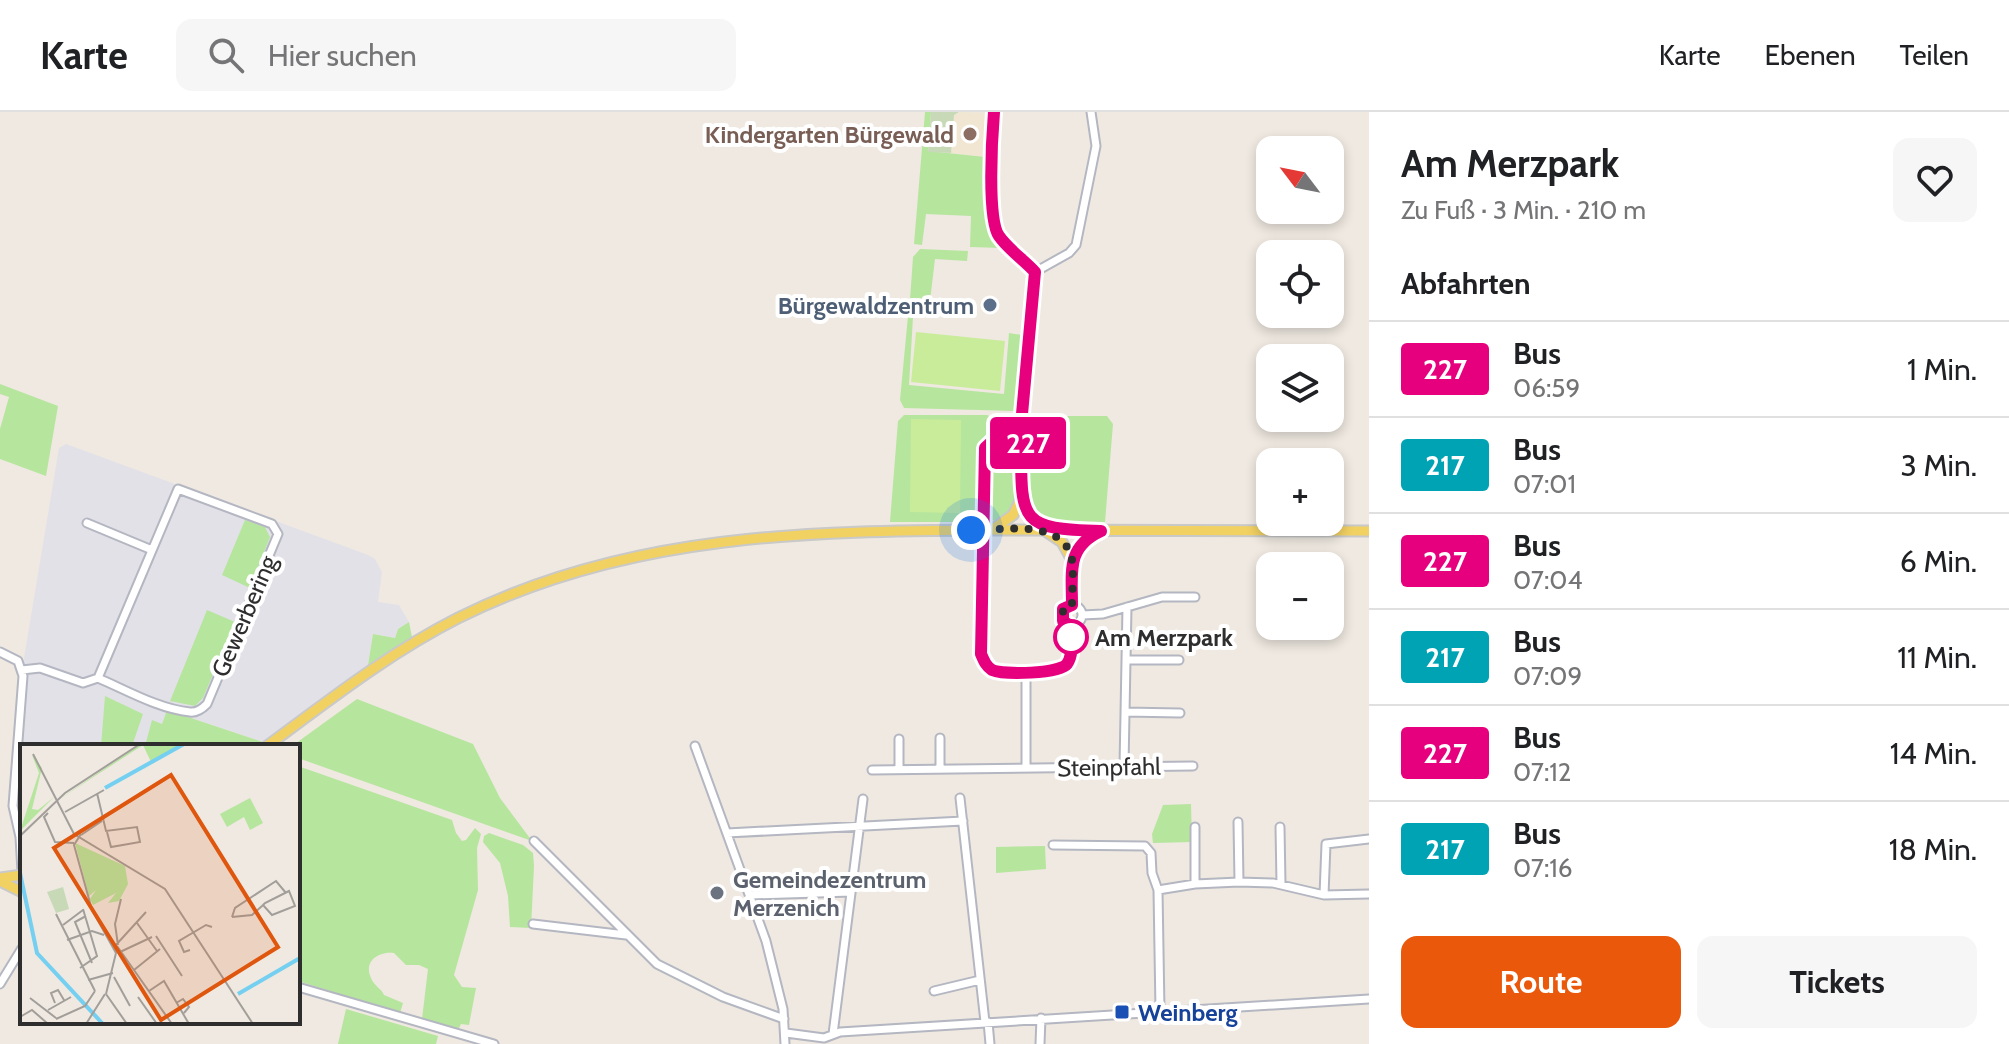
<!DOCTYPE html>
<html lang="de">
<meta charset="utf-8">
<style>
:root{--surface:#fff;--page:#f6f6f6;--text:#202124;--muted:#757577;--line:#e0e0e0;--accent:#ea580c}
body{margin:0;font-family:Cabin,sans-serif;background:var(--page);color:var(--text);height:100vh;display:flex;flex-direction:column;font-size:30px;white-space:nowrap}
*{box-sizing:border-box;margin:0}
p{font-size:26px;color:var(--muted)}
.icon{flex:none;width:44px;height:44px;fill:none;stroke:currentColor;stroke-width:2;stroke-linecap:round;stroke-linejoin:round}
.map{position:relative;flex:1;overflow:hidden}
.panel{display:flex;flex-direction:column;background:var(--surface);width:640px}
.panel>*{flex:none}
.badge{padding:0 16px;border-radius:6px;font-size:28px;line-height:52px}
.needle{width:52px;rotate:302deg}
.fabs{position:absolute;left:1256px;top:24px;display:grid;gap:16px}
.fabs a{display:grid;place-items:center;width:88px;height:88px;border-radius:16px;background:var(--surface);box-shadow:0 4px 12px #0003;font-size:40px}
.you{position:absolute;width:40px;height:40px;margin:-20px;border:6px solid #fff;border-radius:50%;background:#1a73e8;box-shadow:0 0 0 12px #1a73e833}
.map>.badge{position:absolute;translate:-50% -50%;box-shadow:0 0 0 4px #fff}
h2{padding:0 32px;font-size:30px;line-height:72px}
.round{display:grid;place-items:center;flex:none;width:84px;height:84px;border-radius:16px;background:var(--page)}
.overview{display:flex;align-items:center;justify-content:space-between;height:136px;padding:0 32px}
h1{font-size:38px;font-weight:700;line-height:60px}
.action{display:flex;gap:16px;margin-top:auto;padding:16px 32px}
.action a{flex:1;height:92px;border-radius:16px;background:var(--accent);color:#fff;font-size:32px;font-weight:700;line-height:92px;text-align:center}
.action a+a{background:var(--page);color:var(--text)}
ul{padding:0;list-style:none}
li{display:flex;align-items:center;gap:24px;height:96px;padding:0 32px;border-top:2px solid var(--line)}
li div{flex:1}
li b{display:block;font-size:30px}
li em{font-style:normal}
li .badge{min-width:88px;font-weight:700;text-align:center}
header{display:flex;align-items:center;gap:48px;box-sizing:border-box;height:112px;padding:0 40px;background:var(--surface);border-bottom:2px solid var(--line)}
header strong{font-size:38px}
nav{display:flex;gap:44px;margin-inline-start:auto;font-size:28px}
.search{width:560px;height:72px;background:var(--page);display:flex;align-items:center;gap:20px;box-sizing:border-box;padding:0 28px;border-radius:16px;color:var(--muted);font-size:30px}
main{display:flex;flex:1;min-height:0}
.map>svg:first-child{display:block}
</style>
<header>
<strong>Karte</strong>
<div class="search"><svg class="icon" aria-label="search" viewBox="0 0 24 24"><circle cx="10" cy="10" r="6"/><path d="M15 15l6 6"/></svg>Hier suchen</div>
<nav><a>Karte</a><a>Ebenen</a><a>Teilen</a></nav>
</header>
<main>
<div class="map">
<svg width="1369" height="932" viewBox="0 0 1369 932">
<rect width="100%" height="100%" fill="#efe9e1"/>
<path fill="#e3e1e8" d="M66,332L368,443L375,447L382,460L378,490L399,493L409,510L398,517L395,526L373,522L368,553L263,630L167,598L157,625V634H22V712L18,696L24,546L59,336Z"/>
<path fill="#f0e6d1" d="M961,0L989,1L985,45L951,41L954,3Z"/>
<path fill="#b6e59e" d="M925,0H931L928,39L985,45L989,120L993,126L992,128L1002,136L970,135L971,104L926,102L922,133L914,132Z
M920,137L968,139L967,149L935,147L930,189L910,188L913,145Z
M908,204L913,205L909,273L1004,282L1009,221L1022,223L1016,299L904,296L900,288Z
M0,272L58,294L46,364L0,347V317L9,285L0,282Z
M932,303H987L1007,311L988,320L979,332L977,410H890L898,309L904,303Z
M1067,304H1107L1113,312L1105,410L1044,409C1020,395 1022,358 1028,334Z
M998,328H1008L1015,336C1020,360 1023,408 988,409V341Z
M245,408L265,415L270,425L250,476L222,463Z
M207,498L235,510L203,586L195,594L170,589Z
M409,510L412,525L368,553L373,522L395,526L398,517Z
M105,584L143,602L132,634H101Z
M357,587L473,632L500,686L532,729L298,646V634H292Z
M167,598L263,630L257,634H145L152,608L162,612Z
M298,654L452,708L456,721L462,729L466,728L475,716L481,722L477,736L478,778L454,863L462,875L476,876L469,913L461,912L458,918L422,907L428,857L419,853H406L394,841C379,839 363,849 371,866C374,874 381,876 384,883L403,891L400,901L298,869Z
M1191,692L1192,730L1153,731L1152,722L1163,693Z
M489,721L523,733L533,741L534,754L531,816L510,815L508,784L500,751L483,730L484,724Z
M1045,734L1046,757L996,761V735Z
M346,897L438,924L436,932H338Z"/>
<path fill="#c8d9b8" d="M931,0H959L954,3L951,41L928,40Z"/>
<path fill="#c9ec9a" d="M916,220L1005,229L1000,279L911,270Z
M911,307L961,308L960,401L910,400Z"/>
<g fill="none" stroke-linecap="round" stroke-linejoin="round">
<defs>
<path id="minor" d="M994,0C992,24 987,107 999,124C1008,138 1024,148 1035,160
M1035,160L1069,141L1076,133L1096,34L1091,0
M1022,308L1035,160
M1009,322L1016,332L1030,330L1033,316L1022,308
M984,408L985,336C991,326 998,323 1009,322
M87,411L152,438
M983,433L981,542L989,555C1001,563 1059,564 1067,551C1074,542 1071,524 1071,514
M1062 503a10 10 0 1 1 20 0a10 10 0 1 1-20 0Z
M1082,503L1103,502L1162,485H1195
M0,540L18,549L23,564L13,694L20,725L22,760
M1127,548H1179
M22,558L40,556L83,571L98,566L178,377L272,412L278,422L207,592C202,597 197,601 190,600C159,597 126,578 98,566
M1026,559V656
M1125,600L1180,601
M940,626V657
M899,627V657
M695,634L766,829L783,897L785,932
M1124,655L1127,495
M872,658L1193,654
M960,686L985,910
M1238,710L1239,770
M1195,715V772
M1280,715L1281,772
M727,721L963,709
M534,729L657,852L723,885L784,907
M1053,733L1145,734L1151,741L1152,761L1158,778
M750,783L851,780
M1324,783L1326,732L1369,727
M533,812L626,823
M0,872L22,836
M298,875L494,932
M934,879L980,868
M1160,899L1158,778L1195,772L1239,770L1273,771L1324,783L1369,782
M988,910L990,932
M786,921L824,926L840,920L1369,887
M833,922L863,687
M1040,932L1041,906"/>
<path id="major" d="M1021,333C1020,366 1014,402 1050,416
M993,417L1013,403L1022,385
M1047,420L1062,430L1072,448
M1072,493C1072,464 1067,435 1098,420
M267,634C328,589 389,541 458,506C628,421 809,419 994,418C1119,418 1244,419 1369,419
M0,766L22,763
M0,769L22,780"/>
</defs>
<use href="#minor" stroke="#b4b7c1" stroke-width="11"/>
<use href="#major" stroke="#c9c9c9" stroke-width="13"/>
<use href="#minor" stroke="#fff" stroke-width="7"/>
<use href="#major" stroke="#f2d163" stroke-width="9"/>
<defs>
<path id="minor-bridge" d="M983,433L984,408"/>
</defs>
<use href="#minor-bridge" stroke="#b4b7c1" stroke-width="11" stroke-linecap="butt"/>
<use href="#minor-bridge" stroke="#fff" stroke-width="7"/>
</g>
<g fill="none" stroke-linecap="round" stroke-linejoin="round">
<defs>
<path id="line" d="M994,0C992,24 987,107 999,124C1009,138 1024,148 1035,160L1022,302V308L1030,312L1034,321L1030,330L1021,333C1021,411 1021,417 1101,419C1066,435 1072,460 1072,493L1063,497V509L1071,514C1071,524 1074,543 1067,552C1059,562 1004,563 992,558C986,554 984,549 981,542L985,336L998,324L1009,322L1011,315L1018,309"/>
</defs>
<use href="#line" stroke="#fff" stroke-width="18"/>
<use href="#line" stroke="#e6007e" stroke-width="12"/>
<path stroke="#2e2e2e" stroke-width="8" stroke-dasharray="0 14.4" d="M971,418C1002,419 1064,405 1072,448C1074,462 1072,479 1072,493L1063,497V509L1071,514V525"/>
</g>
<circle fill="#8d6e63" stroke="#fff" stroke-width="3" cx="970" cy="22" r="8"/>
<circle fill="#5c6f8a" stroke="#fff" stroke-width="3" cx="990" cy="193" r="8"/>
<circle fill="#fff" stroke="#e6007e" stroke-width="4" cx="1071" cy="525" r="16"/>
<circle fill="#6b7280" stroke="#fff" stroke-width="3" cx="717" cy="781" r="8"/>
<rect fill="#1a4fb4" stroke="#fff" stroke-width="3" x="1114" y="892" width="16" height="16" rx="4"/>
<g text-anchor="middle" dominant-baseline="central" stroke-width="8" stroke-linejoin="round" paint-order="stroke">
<g font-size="24" font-weight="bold" fill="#785e54" stroke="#fff" text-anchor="end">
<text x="954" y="22">Kindergarten Bürgewald</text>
</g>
<g font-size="24" font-weight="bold" fill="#4e5e75" stroke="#fff" text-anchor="end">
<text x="974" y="193">Bürgewaldzentrum</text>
</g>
<g font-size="24" fill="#2e2e2e" stroke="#fff">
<text transform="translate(244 504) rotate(-67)">Gewerbering</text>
<text transform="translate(1109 655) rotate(-1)">Steinpfahl</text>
</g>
<g font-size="24" font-weight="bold" fill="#2e2e2e" stroke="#fff" text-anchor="start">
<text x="1095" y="525">Am Merzpark</text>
</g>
<g font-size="24" font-weight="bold" fill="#5b616d" stroke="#fff" text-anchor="start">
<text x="733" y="767">Gemeindezentrum<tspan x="733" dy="28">Merzenich</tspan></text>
</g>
<g font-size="24" font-weight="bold" fill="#164399" stroke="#fff" text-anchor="start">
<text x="1138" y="900">Weinberg</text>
</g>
</g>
<g transform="translate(20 632)">
<rect width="280" height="280" fill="#efe9e1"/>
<path d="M121,0H163L132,20L123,1L38,56ZM12,11L22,24L12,65L18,66L34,53L0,87L19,29ZM230,54L243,79L230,86L224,73L207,83L200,70ZM55,99L105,122L108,140L99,157L88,159L96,149L73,161L70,155L76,146L69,152Z" fill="#b6e59e"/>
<path d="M43,143L49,165L36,169L27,148Z" fill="#c8d9b8"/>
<path fill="none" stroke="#75cff0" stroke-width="4" d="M85,44L164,0M0,129L17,209L82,279M218,250L280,214"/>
<path fill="none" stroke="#a29e99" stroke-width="2" d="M13,10L54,90L145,145L233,280M77,49L86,87L117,83L120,98L91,103L87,88M45,68L84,46M28,69L24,73L35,98L54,99M61,90L54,101L72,166L96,209L86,250M61,91L82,77M0,92L45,49L120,0M36,170L75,247M66,172L55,178L72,219M212,173L232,171L242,162L245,159L269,147L275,162L252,171L243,161M212,173L215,164L256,137L266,149M117,179L137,207M43,181L63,166M136,192L162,232M47,196L72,187L84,191M98,201L95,180L101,155M95,202L126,168M97,202L152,280M170,206L164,208L159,197L186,181L192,183M100,208L132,193M60,224L77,212L63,165M114,226L140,205M94,233L110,262M68,236L93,229M129,247L144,237L169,280M86,250L107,280M118,253L137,280M10,254L36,274M35,259L31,249L38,246L44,256M156,259L163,255L169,263L164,269M28,266L51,253M0,273L12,266L27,279H38M36,275L65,262L75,247M66,280L85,250"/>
<path fill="#df570e" fill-opacity="0.15" stroke="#df570e" stroke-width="4" d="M151,31L258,203L141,276L34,104Z"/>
<rect width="280" height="280" fill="none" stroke="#2e2e2e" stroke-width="4"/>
</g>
</svg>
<div class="fabs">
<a><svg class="needle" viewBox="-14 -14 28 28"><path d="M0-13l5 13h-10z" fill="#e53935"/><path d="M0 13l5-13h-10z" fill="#757577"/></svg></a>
<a><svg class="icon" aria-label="locate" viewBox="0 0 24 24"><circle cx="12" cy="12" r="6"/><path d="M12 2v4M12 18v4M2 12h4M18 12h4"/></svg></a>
<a><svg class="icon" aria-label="layers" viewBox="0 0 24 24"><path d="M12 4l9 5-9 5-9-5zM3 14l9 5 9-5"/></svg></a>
<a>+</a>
<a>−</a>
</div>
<div class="you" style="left:971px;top:418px"></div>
<b class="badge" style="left:1028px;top:331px;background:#e6007e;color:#fff">227</b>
</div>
<section class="panel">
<div class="overview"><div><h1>Am Merzpark</h1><p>Zu Fuß · 3 Min. · 210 m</p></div><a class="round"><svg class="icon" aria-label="heart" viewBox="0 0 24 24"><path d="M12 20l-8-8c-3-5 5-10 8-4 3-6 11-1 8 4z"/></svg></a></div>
<h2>Abfahrten</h2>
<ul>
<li><span class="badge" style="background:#e6007e;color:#fff">227</span><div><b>Bus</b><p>06:59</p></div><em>1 Min.</em></li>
<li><span class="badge" style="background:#00a3b4;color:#fff">217</span><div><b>Bus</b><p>07:01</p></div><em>3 Min.</em></li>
<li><span class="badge" style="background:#e6007e;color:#fff">227</span><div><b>Bus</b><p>07:04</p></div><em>6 Min.</em></li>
<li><span class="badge" style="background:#00a3b4;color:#fff">217</span><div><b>Bus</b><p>07:09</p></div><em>11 Min.</em></li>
<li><span class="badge" style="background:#e6007e;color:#fff">227</span><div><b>Bus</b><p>07:12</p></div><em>14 Min.</em></li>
<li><span class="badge" style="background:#00a3b4;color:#fff">217</span><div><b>Bus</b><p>07:16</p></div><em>18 Min.</em></li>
</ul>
<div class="action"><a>Route</a><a>Tickets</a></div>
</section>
</main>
